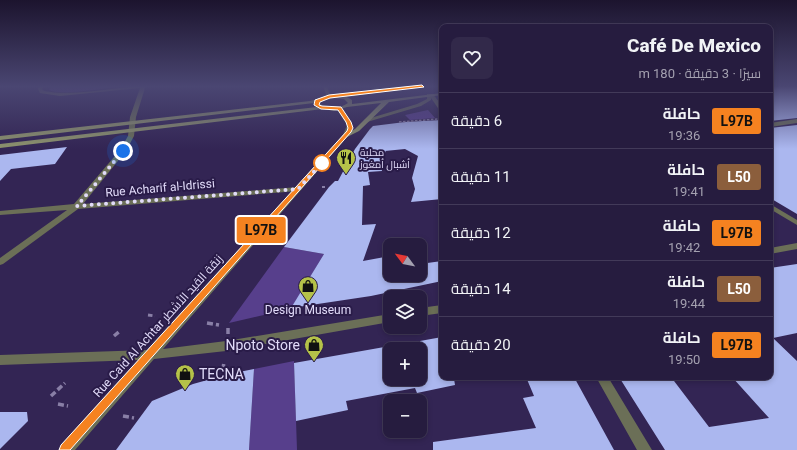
<!DOCTYPE html>
<html lang="ar">
<meta charset="utf-8">
<style>
:root{--surface:#261c3f;--page:#32294a;--text:#f1f3f6;--muted:#a4a1b0;--line:#423a59}
body{margin:0;font-family:Roboto,Cairo,sans-serif;background:var(--page);color:var(--text);direction:rtl;height:100vh;display:flex;flex-direction:column;font-size:15px;white-space:nowrap}
*{box-sizing:border-box;margin:0}
p{font-size:13px;color:var(--muted)}
.icon{flex:none;width:22px;height:22px;fill:none;stroke:currentColor;stroke-width:2;stroke-linecap:round;stroke-linejoin:round}
.map{position:relative;flex:1;overflow:hidden;direction:ltr}
.drawer{position:absolute;left:439px;top:24px;width:334px;height:356px;display:flex;flex-direction:column;background:var(--surface);border-radius:8px;box-shadow:0 2px 6px #0003,0 0 0 1px var(--line);direction:rtl}
.drawer>*{flex:none}
.badge{padding:0 8px;border-radius:3px;font-size:14px;line-height:26px}
.needle{width:26px;rotate:302deg}
.controls{position:absolute;left:383px;top:238px;display:grid;gap:8px}
.controls a{display:grid;place-items:center;width:44px;height:44px;border-radius:8px;background:var(--surface);box-shadow:0 2px 6px #0003,0 0 0 1px var(--line);font-size:20px}
.you{position:absolute;width:20px;height:20px;margin:-10px;border:3px solid #fff;border-radius:50%;background:#1a73e8;box-shadow:0 0 0 6px #1a73e833}
.map>.badge{position:absolute;translate:-50% -50%;box-shadow:0 0 0 2px #fff}
.round{display:grid;place-items:center;flex:none;width:42px;height:42px;border-radius:8px;background:var(--page)}
.summary{display:flex;align-items:center;justify-content:space-between;height:68px;padding:0 12px}
h1{font-size:19px;font-weight:800;line-height:30px}
ul{padding:0;list-style:none}
li{display:flex;align-items:center;gap:12px;height:56px;padding:0 12px;border-top:1px solid var(--line)}
li div{flex:1}
li b{display:block;font-size:15px}
li em{font-style:normal}
li .badge{min-width:44px;font-weight:700;text-align:center}
.map>svg:first-child{display:block}
</style>
<div class="map">
<svg width="797" height="450" viewBox="0 0 797 450">
<rect width="100%" height="100%" fill="#332554"/>
<path fill="#573f8c" d="M51,86H122C106,88 61,96 49,90Z
M428,110L435,118L410,120L405,115Z
M284,247L324,254L294,304L298,307L229,323Z
M294,361L297,450H249L254,369Z"/>
<path fill="#abb7ef" d="M770,86H797V118L770,121Z
M442,120V199L411,202L415,189L412,178L418,156L405,149L385,151L386,152L379,154L382,171L368,172L370,185L363,186L362,225L376,224L363,261L390,256V275H420V264L442,261V281L371,296L291,308L324,254L284,247L329,187L335,181H338L355,149L370,129L373,126L405,122Z
M797,125V214L770,198V128Z
M67,147L55,164L11,169L0,181V155Z
M797,264V333L773,338L797,361V450H665L619,377H671L709,427L769,418L732,377H770V268Z
M442,337V379H454L455,385L417,393L415,388L346,401L348,410L296,421L294,363L390,346V379H420V341Z
M254,369L249,450H116L152,401L193,384L229,374Z
M526,377H574L614,450H433V442L536,428L523,398L534,396Z
M0,412H27L28,421L0,449Z"/>
<g fill="none" stroke-linecap="round" stroke-linejoin="round">
<path stroke="#897fa6" stroke-width="1.5" stroke-dasharray="2.5 1.5" stroke-linecap="butt" d="M399,122L438,119"/>
<path stroke="#897fa6" stroke-width="2" stroke-dasharray="3.5 1.5" stroke-linecap="butt" d="M322,187H325"/>
<path stroke="#897fa6" stroke-width="3" stroke-dasharray="4.5 2.5" stroke-linecap="butt" d="M148,315L155,316"/>
<path stroke="#897fa6" stroke-width="3.5" stroke-dasharray="6 3" stroke-linecap="butt" d="M207,323L219,325
M228,328V334
M114,336L120,331
M223,370L224,361
M51,396L65,383
M58,404L68,406
M123,416L134,418"/>
<path fill="#6b6f57" fill-rule="evenodd" d="M427,94H431V100L421,106L367,122L364,120L417,104L427,99Z"/>
<path fill="#6b6f57" fill-rule="evenodd" d="M39,86H44L42,89L44,91C78,97 114,86 149,86L145,88L136,117L134,136L126,151L83,204L298,187L302,189L298,191L78,209L3,264L0,265V258L67,210L0,215V211L74,204L120,150L128,136L130,117L140,88L60,96L40,93L38,89Z
M373,86H378L381,92V93H377Z
M429,94H433L442,106V112L440,111L429,95Z
M797,119V123L770,127V123Z
M770,204L797,220V225L770,209Z
M596,377H608L652,450H637Z"/>
<path fill="#6b6f57" fill-rule="evenodd" d="M323,86H327L331,98L327,97Z
M337,107H341L352,125L351,132L347,137L163,349L226,341L390,314V322L226,351L154,359L75,450H59L61,445L138,360L0,365V355L147,350L343,135L347,125L336,108Z
M797,243V249L770,254V248Z
M442,305V313L420,316V308Z"/>
<path fill="#8d926c" fill-rule="evenodd" d="M409,86H425L347,97L352,100V104L442,93V95L389,102L359,131L345,138L342,136L343,135L355,129L381,103L347,107L334,111L323,109L0,148V144L317,107L314,103L0,140V136L310,101L330,95ZM335,98L344,99L348,103C340,109 325,111 319,102L322,100Z"/>
</g>
<linearGradient id="sky" x2="0" y2="1"><stop stop-color="#1c142e"/><stop offset="0.58" stop-color="#4a4672"/><stop offset="1" stop-color="#4a4672" stop-opacity="0"/></linearGradient>
<rect width="797" height="149" fill="url(#sky)"/>
<path fill="#f58220" stroke="#fff" d="M422,85L424,87L330,98L320,102L319,105L322,106L341,107L351,122L353,128L351,132L70,450H59L61,445L347,131L348,128L346,122L338,110L321,109L314,105L315,100L329,95Z"/>
<g fill="none" stroke-linecap="round" stroke-linejoin="round">
<path stroke="#e1dbf9" stroke-width="4" stroke-dasharray="0 7.2" d="M123,151L77,206L298,189L322,163"/>
</g>
<defs>
<symbol id="restaurant-pin" viewBox="-11 -11 22 30"><path d="M0 17L-7.5 6A9.5 9.5 0 1 1 7.5 6Z" fill="#b5c249" stroke="#291b48"/><path d="M-5-6h1v4h1v-4h1v4h1v-4h1v5L-1.5 .5V6h-2V.5L-5-1ZM5-6V6H3V1.5H1.5Q1.5-4 5-6Z" fill="#111"/></symbol>
<symbol id="shop-pin" viewBox="-11 -11 22 30"><path d="M0 17L-7.5 6A9.5 9.5 0 1 1 7.5 6Z" fill="#b5c249" stroke="#291b48"/><path d="M-5-2.5h2.3a2.7 3.5 0 0 1 5.4 0H5L5.5 6h-11ZM-1.5-2.5h3a1.5 2.3 0 0 0-3 0Z" fill="#111"/></symbol>
</defs>
<g fill-rule="evenodd">
<use href="#restaurant-pin" x="335" y="147" width="22" height="30"/>
<use href="#shop-pin" x="297" y="275" width="22" height="30"/>
<use href="#shop-pin" x="303" y="334" width="22" height="30"/>
<use href="#shop-pin" x="174" y="363" width="22" height="30"/>
</g>
<circle fill="#fff" stroke="#f58220" stroke-width="2" cx="322" cy="163" r="8"/>
<g text-anchor="middle" dominant-baseline="central" stroke-width="4" stroke-linejoin="round" paint-order="stroke">
<g font-size="10" fill="#e1dbf9" stroke="#291b48" text-anchor="start">
<text x="360" y="152">محلبة<tspan x="360" dy="12">أشبال أمغوز</tspan></text>
</g>
<g font-size="12" fill="#e1dbf9" stroke="#291b48">
<text transform="translate(160 188) rotate(-5)">Rue Acharif al-Idrissi</text>
<text transform="translate(158 326) rotate(-48)">Rue Caid Al Achtar زنقة القيد الأشطر</text>
</g>
<g font-size="12" fill="#e1dbf9" stroke="#291b48">
<text x="308" y="310">Design Museum</text>
</g>
<g font-size="14" fill="#e1dbf9" stroke="#291b48" text-anchor="end">
<text x="300" y="345">Npoto Store</text>
<text x="199" y="374" text-anchor="start">TECNA</text>
</g>
</g>
</svg>
<div class="controls">
<a><svg class="needle" viewBox="-14 -14 28 28"><path d="M0-13l5 13h-10z" fill="#e53935"/><path d="M0 13l5-13h-10z" fill="#a4a1b0"/></svg></a>
<a><svg class="icon" aria-label="layers" viewBox="0 0 24 24"><path d="M12 4l9 5-9 5-9-5zM3 14l9 5 9-5"/></svg></a>
<a>+</a>
<a>−</a>
</div>
<div class="you" style="left:123px;top:151px"></div>
<b class="badge" style="left:261px;top:230px;background:#f58220;color:#111">L97B</b>
<section class="drawer">
<div class="summary"><div><h1>Café De Mexico</h1><p>سيرًا · 3 دقيقة · 180 m</p></div><a class="round"><svg class="icon" aria-label="heart" viewBox="0 0 24 24"><path d="M12 20l-8-8c-3-5 5-10 8-4 3-6 11-1 8 4z"/></svg></a></div>
<ul>
<li><span class="badge" style="background:#f58220;color:#111">L97B</span><div><b>حافلة</b><p>19:36</p></div><em>6 دقيقة</em></li>
<li><span class="badge" style="background:#8b5e3c;color:#fff">L50</span><div><b>حافلة</b><p>19:41</p></div><em>11 دقيقة</em></li>
<li><span class="badge" style="background:#f58220;color:#111">L97B</span><div><b>حافلة</b><p>19:42</p></div><em>12 دقيقة</em></li>
<li><span class="badge" style="background:#8b5e3c;color:#fff">L50</span><div><b>حافلة</b><p>19:44</p></div><em>14 دقيقة</em></li>
<li><span class="badge" style="background:#f58220;color:#111">L97B</span><div><b>حافلة</b><p>19:50</p></div><em>20 دقيقة</em></li>
</ul>
</section>
</div>
